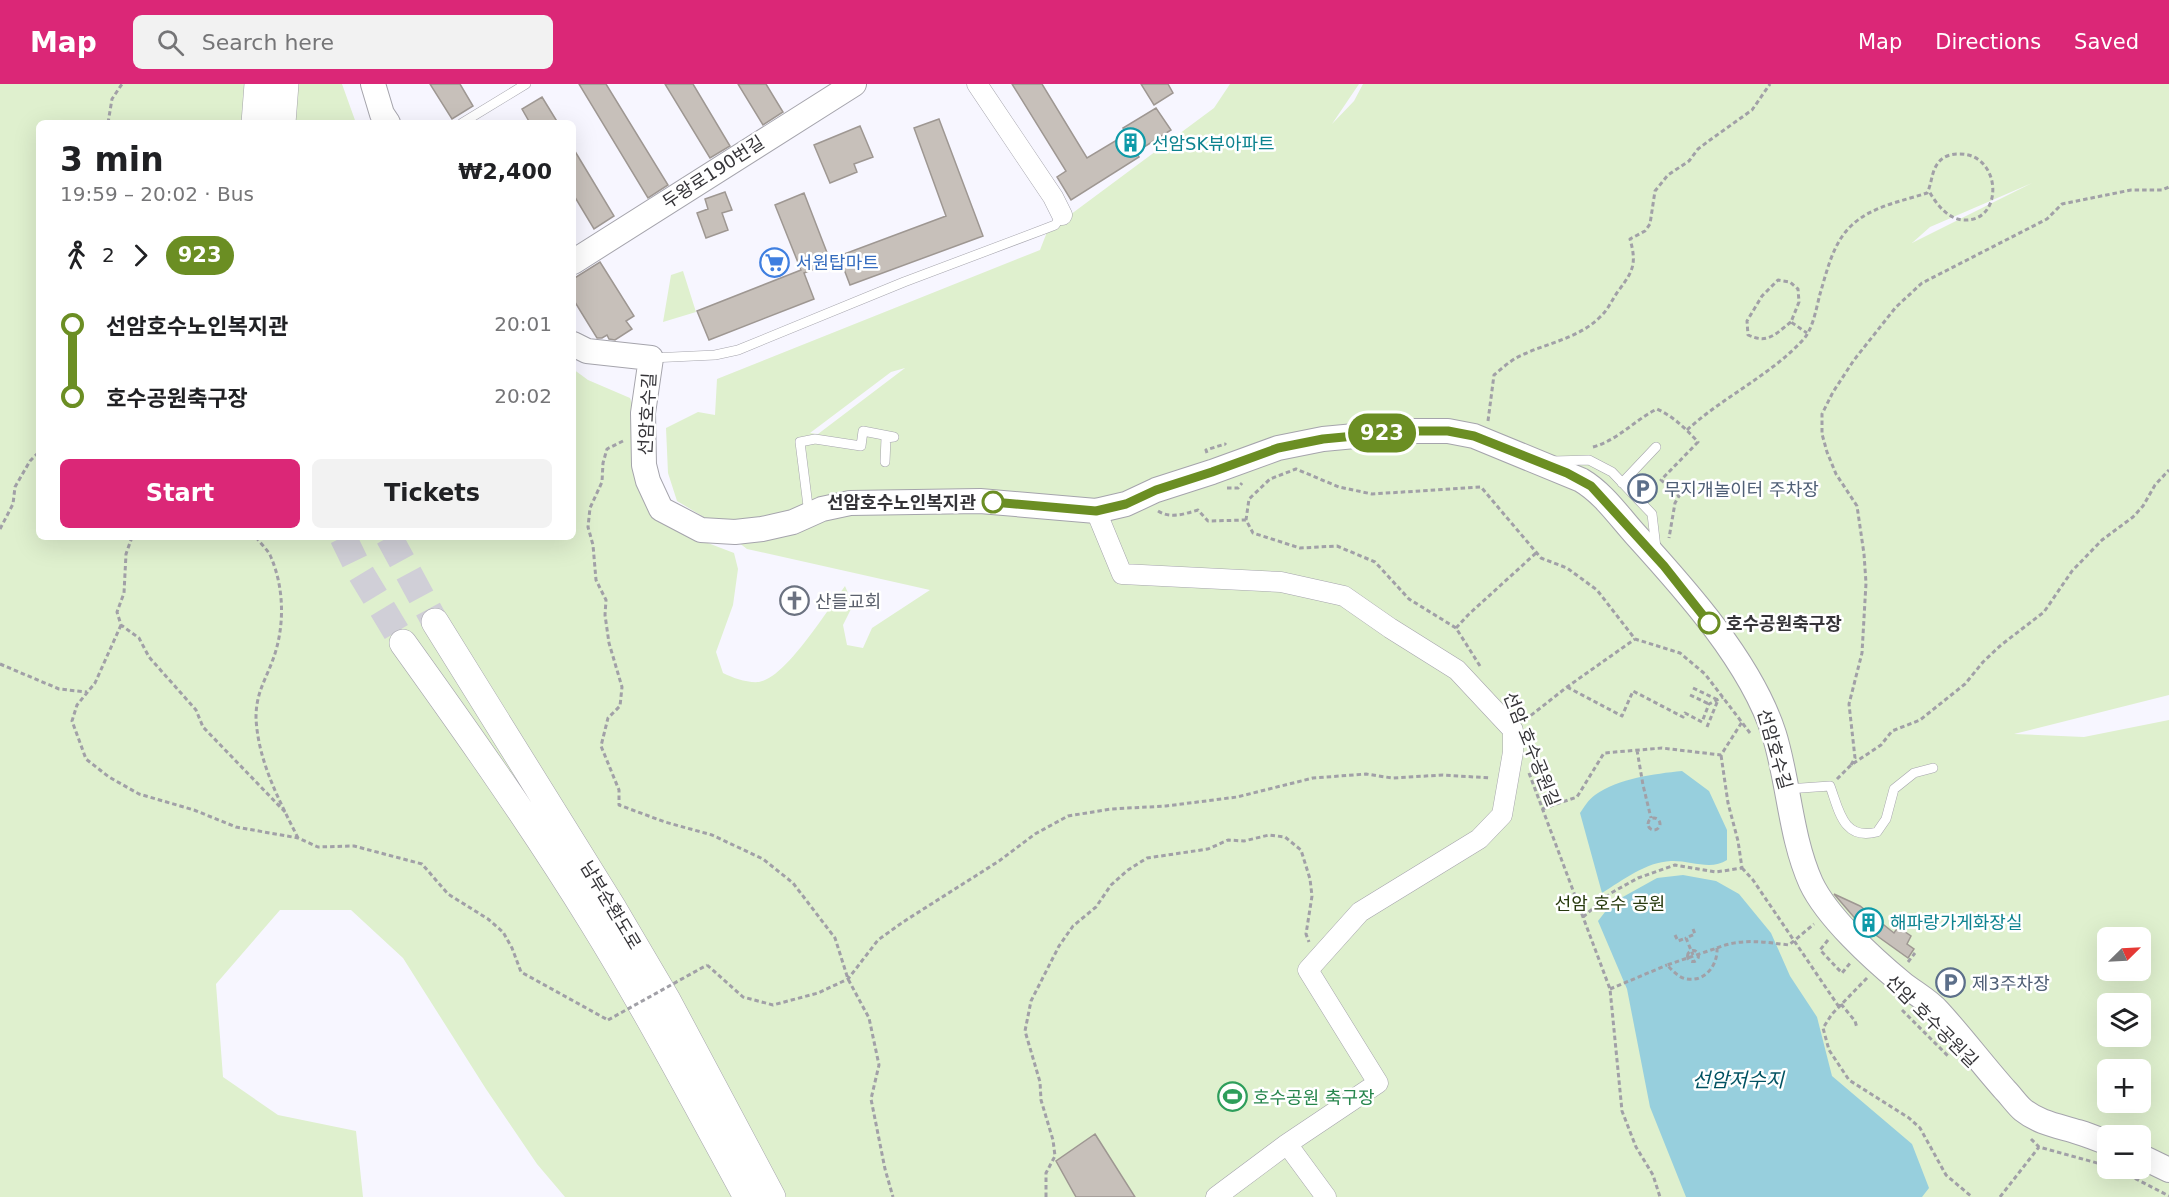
<!DOCTYPE html>
<meta charset="utf-8">
<style>
:root{--surface:#fff;--page:#f2f2f2;--text:#202124;--muted:#757577;--accent:#db2777}
body{margin:0;font-family:"DejaVu Sans","Noto Sans KR",sans-serif;background:var(--page);color:var(--text);height:100vh;display:flex;flex-direction:column;font-size:22px;white-space:nowrap}
*{box-sizing:border-box;margin:0}
p{font-size:20px;color:var(--muted)}
.icon{flex:none;width:33px;height:33px;fill:none;stroke:currentColor;stroke-width:2;stroke-linecap:round;stroke-linejoin:round}
.map{position:relative;flex:1;overflow:hidden}
.details{position:absolute;left:36px;top:36px;width:540px;height:420px;display:flex;flex-direction:column;background:var(--surface);border-radius:9px;box-shadow:0 6px 24px #0002}
.details>*{flex:none}
.badge{padding:0 12px;border-radius:20px;font-size:21px;line-height:39px}
.needle{width:39px;rotate:66deg}
.controls{position:absolute;left:2097px;top:843px;display:grid;gap:12px}
.controls a{display:grid;place-items:center;width:54px;height:54px;border-radius:9px;background:var(--surface);box-shadow:0 6px 24px #0002;font-size:30px}
.map>.badge{position:absolute;translate:-50% -50%;box-shadow:0 0 0 3px #fff}
.legs{display:flex;align-items:center;gap:9px;height:66px;padding:0 24px;font-size:20px}
.legs p{margin-inline-start:auto}
.summary{display:flex;align-items:center;justify-content:space-between;height:102px;padding:0 24px}
h1{font-size:33px;font-weight:700;line-height:45px}
.primary-button{display:flex;gap:12px;margin-top:auto;padding:12px 24px}
.primary-button a{flex:1;height:69px;border-radius:9px;background:var(--accent);color:#fff;font-size:24px;font-weight:700;line-height:69px;text-align:center}
.primary-button a+a{background:var(--page);color:var(--text)}
ul{padding:0 24px;list-style:none}
li{display:flex;align-items:center;gap:21px;height:72px;font-size:22px}
li i{display:grid;place-items:center;width:9px;height:100%;margin:0 8px;background:currentColor}
li i::after{content:'';width:15px;height:15px;margin:-8px;border:4px solid;border-radius:50%;background:var(--surface)}
li p{margin-inline-start:auto}
li:first-child i{background:linear-gradient(#0000 50%,currentColor 0)}
li:last-child i{background:linear-gradient(currentColor 50%,#0000 0)}
header{display:flex;align-items:center;gap:36px;box-sizing:border-box;height:84px;padding:0 30px;background:var(--accent);color:#fff}
header strong{font-size:28px}
nav{display:flex;gap:33px;margin-inline-start:auto;font-size:21px}
.search{width:420px;height:54px;background:var(--page);display:flex;align-items:center;gap:15px;box-sizing:border-box;padding:0 21px;border-radius:9px;color:var(--muted);font-size:22px}
.map>svg:first-child{display:block}
</style>
<header>
<strong>Map</strong>
<div class="search"><svg class="icon" aria-label="search" viewBox="0 0 24 24"><circle cx="10" cy="10" r="6"/><path d="M15 15l6 6"/></svg>Search here</div>
<nav><a>Map</a><a>Directions</a><a>Saved</a></nav>
</header>
<div class="map">
<svg width="2169" height="1113" viewBox="0 0 2169 1113">
<rect width="100%" height="100%" fill="#f7f6ff"/>
<path fill="#dff0ce" fill-rule="evenodd" d="M0,0H342L356,39H39V453H573V285L588,296L630,314L639,338L636,372L700,456L734,469L738,485L733,521L716,568L723,589C733,594 747,599 759,598C786,594 828,525 845,502L853,521L843,541L847,561L863,564L872,544L930,506L747,465L712,438L677,417L668,389L666,344L698,328L715,331L717,295L1040,166L1047,148L1214,24L1230,0H1359L1332,40L1354,17L1363,0H2169V611L2014,650L2084,653L2169,636V1113H565L537,1080L486,1005L403,874L351,826H280L216,900L223,993L278,1031L356,1047L363,1113H0ZM2032,99L1912,159L1930,143ZM905,284L818,350L810,349L891,288ZM2108,854H2140V886H2108ZM2108,920H2140V952H2108ZM2108,986H2140V1018H2108ZM2108,1052H2140V1084H2108Z
M683,187L696,228L663,238L671,191Z"/>
<path fill="#97cfdd" d="M1682,687L1709,707L1727,746V776C1711,787 1689,776 1671,777C1646,778 1623,796 1602,809L1580,729C1584,723 1589,715 1595,711C1619,694 1654,690 1682,687Z
M1683,791L1716,797L1739,810L1771,849L1790,892L1817,933L1832,992L1912,1060L1929,1104L1922,1113H1686L1650,1023L1627,905L1598,837L1612,819L1657,794Z"/>
<path fill="#c7c0ba" stroke="#9e9792" stroke-width="1.5" d="M430,0H460L473,22L452,35Z
M579,0H606L668,101L648,114Z
M665,0H693L730,62L710,74Z
M738,0H766L783,28L763,41Z
M1012,0H1042L1087,74L1127,50L1123,44L1156,24L1171,46L1136,68L1139,73L1071,116L1057,93L1066,87Z
M1141,0H1168L1173,9L1154,21Z
M542,13L558,39H530L522,25Z
M939,35L983,152L850,201L839,172L946,132L914,44Z
M860,42L873,73L854,80L857,88L830,99L814,61Z
M573,64L614,132L594,145L573,110Z
M725,108L732,126L722,129L728,146L706,154L697,129L708,125L705,115Z
M804,109L831,179L804,189L814,215L709,256L697,227L801,186L775,121Z
M600,178L634,232L626,237L632,245L615,256L609,255L607,251L602,254H597L573,215V195Z
M1834,810L1860,822L1894,849L1898,843L1911,852L1907,860L1914,865L1908,874L1859,839Z
M1095,1050L1135,1113H1076L1056,1077Z"/>
<g fill="none" stroke-linecap="round" stroke-linejoin="round">
<path stroke="#d0cfd7" stroke-width="27" stroke-dasharray="27 14" stroke-linecap="butt" d="M343,453L359,486L403,559
M389,453L435,538"/>
<defs>
<path id="service" d="M462,39L526,0
M651,274L715,271L738,266L904,198L1042,146L1055,141L1062,131
M1554,377L1589,376L1612,388L1652,430L1656,464
M1622,399L1656,363
M809,430L800,358L815,355L861,362L863,347L894,353L886,354L885,378
M1787,705L1830,702C1839,726 1843,757 1877,748L1886,735L1894,705L1914,689L1933,684"/>
<path id="minor" d="M977,0L1053,113L1062,131
M1096,427L1122,490L1281,498L1344,512L1390,544L1457,586L1513,646V668L1502,731L1479,755L1360,828L1308,886L1378,999L1287,1060L1216,1113
M1287,1060L1326,1113"/>
<path id="tertiary" d="M373,0L382,30L388,39
M573,178L854,0
M573,260L587,267L651,274L643,329L644,381L648,397L661,425L701,446L735,448L762,445L793,438L822,425L850,419L980,417L1096,427L1126,420L1156,406L1212,388L1278,364L1323,355L1408,347H1448L1474,352L1581,396C1603,409 1618,431 1635,450C1685,505 1751,578 1774,650C1789,698 1790,752 1811,799C1827,833 1873,875 1902,899C1913,908 1928,916 1938,927C1961,952 1982,980 2005,1006C2011,1012 2017,1021 2023,1026C2039,1039 2059,1042 2078,1048C2088,1051 2098,1055 2108,1059
M2140,1072L2169,1086"/>
<path id="secondary" d="M255,39L258,0
M282,39L285,0
M435,538L614,826L667,916L772,1113
M403,559C469,651 534,743 593,839C648,928 697,1021 747,1113"/>
</defs>
<use href="#service" stroke="#a5a4ac" stroke-width="10"/>
<use href="#minor" stroke="#a5a4ac" stroke-width="21"/>
<use href="#tertiary" stroke="#a5a4ac" stroke-width="26"/>
<use href="#secondary" stroke="#a5a4ac" stroke-width="28"/>
<path stroke="#a1a0a7" stroke-width="3" stroke-dasharray="4.5 3" stroke-linecap="butt" d="M108,39L112,15L122,0
M1791,238C1774,251 1768,260 1748,251L1747,237L1762,212L1778,196L1790,198L1798,205L1799,218L1791,238L1807,249
M1488,337L1494,291C1501,285 1509,278 1516,274C1544,259 1577,256 1600,233C1609,225 1612,215 1619,206C1633,187 1637,180 1630,155L1645,147L1650,140L1655,107L1668,91L1689,77L1698,65L1710,56L1752,26L1770,0
M1687,346C1723,313 1769,292 1802,257C1813,246 1816,225 1820,210C1827,187 1833,158 1852,141C1872,122 1903,117 1927,109C1932,100 1931,88 1938,79C1942,73 1950,70 1958,70C2002,68 2005,139 1963,136C1948,135 1936,120 1929,107
M623,357L607,365L603,379L602,398L590,424L588,443L593,461L596,496L606,516L605,531L609,559L622,603L620,622L608,634L601,662L619,706V721L665,738L712,751L763,775L793,799L835,854L848,895L869,934L879,981L871,1015L885,1085L893,1113
M1593,363C1620,355 1633,337 1657,325C1674,333 1685,344 1698,358L1661,396L1679,412L1675,419L1669,454
M1207,369L1206,366L1225,360L1226,361
M1227,404H1238L1242,399
M1158,427C1171,435 1184,430 1198,426L1208,437L1246,436
M0,445L13,420L15,403L30,377L39,368
M132,453L126,470L124,509L117,528L121,541L139,554L149,573L196,626L203,643L287,730
M256,453C260,459 267,465 270,471C285,504 285,545 272,578C264,599 256,610 256,634C258,677 279,716 298,754
M121,541L95,599L77,621L72,637L86,675L109,693L139,710L194,726L236,743L298,754L318,763L354,762L422,780L448,810L488,835L503,848L512,864L521,888L608,936
M1456,544L1468,531L1536,469
M0,580L59,605L87,608
M1480,582L1456,544L1409,515L1375,478L1337,462L1300,464L1253,449L1246,436L1249,415L1270,395L1296,385L1339,403L1372,410L1481,403L1541,474L1567,484L1597,506L1635,555L1680,569L1705,590L1750,649
M1567,603L1622,632L1633,607L1683,633L1685,629L1702,638L1709,620L1723,613
M1693,604L1718,616L1707,643
M1690,611L1709,620
M1525,636L1567,603L1635,555
M1637,666L1643,701L1651,734
M1851,681L1855,674L1849,620L1862,569L1866,499L1864,470L1857,422L1836,390L1827,368L1822,350V330L1833,308L1854,276L1896,223L1922,199L2047,135L2062,120L2131,106H2162L2169,103
M1529,689L1610,905L1622,1027L1636,1063L1653,1091L1660,1113
M1837,695L1851,681L1881,661L1892,647L1920,636L1965,600L1983,578L2001,561L2044,528L2072,487L2102,456L2133,433L2143,422L2155,401L2169,386
M1542,725L1577,713L1604,669L1662,664L1721,671L1742,638
M1648 740a6 6 0 1 1 12 0a6 6 0 1 1-12 0Z
M1742,784L1753,796L1839,923
M1583,833L1611,809L1638,794L1675,781L1716,788L1742,784L1738,757L1728,719L1721,671
M1693,845L1695,850L1686,854L1693,871
M1675,851L1678,857L1686,854
M1828,856L1820,866L1842,889L1851,878
M1717,864C1718,880 1706,898 1687,895C1679,894 1673,887 1667,881Z
M1717,864C1741,854 1764,858 1789,861L1814,840
M1687.5 872a5.5 5.5 0 1 1 11 0a5.5 5.5 0 1 1-11 0Z
M1908,878L1915,869
M707,881L743,913L773,921L818,909L848,895L878,856L903,838L999,777L1035,750L1068,732L1111,725L1166,722L1237,713L1313,694L1366,690L1392,694L1443,691L1491,694
M1867,894L1832,930L1823,944L1829,966L1849,996L1909,1034L1920,1044L1946,1091L1972,1113
M1610,905L1667,881
M1841,920L1855,937L1857,944
M1902,926L1948,972
M2031,1055L2039,1063L2108,1082
M2115,1084L2169,1112
M1046,1113V1089L1055,1072L1053,1056L1041,1016L1040,998L1025,947L1031,917L1059,862L1073,842L1096,823L1111,801L1128,786L1147,774L1208,765L1228,756L1244,757L1269,751L1285,753L1301,766L1310,795L1312,812L1306,850L1309,858
M2000,1113L2039,1063"/>
<use href="#service" stroke="#fff" stroke-width="9"/>
<use href="#minor" stroke="#fff" stroke-width="20"/>
<use href="#tertiary" stroke="#fff" stroke-width="24"/>
<use href="#secondary" stroke="#fff" stroke-width="27"/>
<path stroke="#a1a0a7" stroke-width="3" stroke-dasharray="4.5 3" stroke-linecap="butt" d="M608,936L707,881"/>
</g>
<g fill="none" stroke-linecap="round" stroke-linejoin="round">
<defs>
<path id="line-1" d="M993,418L1096,427L1126,420L1156,406L1212,388L1278,364L1323,355L1408,347H1448L1474,352L1567,389L1591,402L1664,482L1709,539"/>
</defs>
<use href="#line-1" stroke="#fff" stroke-width="14"/>
<use href="#line-1" stroke="#6b8e23" stroke-width="9"/>
</g>
<defs>
<symbol id="building-ring" viewBox="-11 -11 22 22"><circle r="9.5" fill="#fff" stroke="#0f9aa8" stroke-width="1.5"/><path d="M-4-6H4V6H1V3H-1V6H-4ZM-2.5-4.3h1.7v1.8h-1.7ZM.8-4.3h1.7v1.8H.8ZM-2.5-1h1.7V.8h-1.7ZM.8-1h1.7V.8H.8Z" fill="#0f9aa8"/></symbol>
<symbol id="supermarket-ring" viewBox="-11 -11 22 22"><circle r="9.5" fill="#fff" stroke="#3f7fe0" stroke-width="1.5"/><path d="M-6-5.5h2.5l.6 2H6L4.5 2H-2.5L-4.4-4H-6ZM-1.5 3.2a1.3 1.3 0 1 0 .1 0ZM3 3.2a1.3 1.3 0 1 0 .1 0Z" fill="#3f7fe0"/></symbol>
<symbol id="parking-ring" viewBox="-11 -11 22 22"><circle r="9.5" fill="#fff" stroke="#5c6f8a" stroke-width="1.5"/><path d="M-3.5-5.5H1a3.5 3.5 0 0 1 0 7H-1V5.5H-3.5ZM-1-3.4V-.6H.8a1.4 1.4 0 0 0 0-2.8Z" fill="#5c6f8a"/></symbol>
<symbol id="church-ring" viewBox="-11 -11 22 22"><circle r="9.5" fill="#fff" stroke="#6b7280" stroke-width="1.5"/><path d="M-1.2-6h2.4v3.5h3.3v2.4h-3.3V6h-2.4V-.1h-3.3v-2.4h3.3Z" fill="#6b7280"/></symbol>
<symbol id="stadium-ring" viewBox="-11 -11 22 22"><circle r="9.5" fill="#fff" stroke="#2e9e5b" stroke-width="1.5"/><path d="M0-5a6.5 5 0 1 0 0 10a6.5 5 0 1 0 0-10ZM-3.5-1.8h7v3.6h-7Z" fill="#2e9e5b"/></symbol>
</defs>
<g fill-rule="evenodd">
<use href="#building-ring" x="1114" y="42" width="33" height="33"/>
<use href="#supermarket-ring" x="758" y="162" width="33" height="33"/>
<use href="#parking-ring" x="1626" y="388" width="33" height="33"/>
<use href="#church-ring" x="778" y="500" width="33" height="33"/>
<use href="#building-ring" x="1852" y="822" width="33" height="33"/>
<use href="#parking-ring" x="1934" y="882" width="33" height="33"/>
<use href="#stadium-ring" x="1216" y="996" width="33" height="33"/>
</g>
<g fill="#fff" stroke="#6b8e23" stroke-width="3">
<circle cx="993" cy="418" r="10"/>
<circle cx="1709" cy="539" r="10"/>
</g>
<g text-anchor="middle" dominant-baseline="central" stroke-width="5" stroke-linejoin="round" paint-order="stroke">
<g font-size="18" fill="#0d838f" stroke="#fff" text-anchor="start">
<text x="1152" y="59">선암SK뷰아파트</text>
<text x="1890" y="838">해파랑가게화장실</text>
</g>
<g font-size="18" fill="#353438" stroke="#fff">
<text transform="translate(713 88) rotate(-33)">두왕로190번길</text>
<text transform="translate(647 330) rotate(-87)">선암호수길</text>
<text transform="translate(1532 665) rotate(68)">선암 호수공원길</text>
<text transform="translate(1775 665) rotate(74)">선암호수길</text>
<text transform="translate(611 821) rotate(59)">남부순환도로</text>
<text transform="translate(1932 937) rotate(45)">선암 호수공원길</text>
</g>
<g font-size="18" fill="#366cbe" stroke="#fff" text-anchor="start">
<text x="796" y="178">서원탑마트</text>
</g>
<g font-size="18" fill="#4e5e75" stroke="#fff" text-anchor="start">
<text x="1664" y="405">무지개놀이터 주차장</text>
<text x="1972" y="899">제3주차장</text>
</g>
<g font-size="18" font-weight="bold" fill="#353438" stroke="#fff" text-anchor="end">
<text x="976" y="418">선암호수노인복지관</text>
<text x="1726" y="539" text-anchor="start">호수공원축구장</text>
</g>
<g font-size="18" fill="#5b616d" stroke="#fff" text-anchor="start">
<text x="815" y="517">산들교회</text>
</g>
<g font-size="18" fill="#273a0d" stroke="#fff">
<text x="1610" y="819">선암 호수 공원</text>
</g>
<g font-size="18" fill="#27864d" stroke="#fff" text-anchor="start">
<text x="1253" y="1013">호수공원 축구장</text>
</g>
<g font-size="20" font-style="italic" fill="#005262" stroke="#fff">
<text x="1738" y="996">선암저수지</text>
</g>
</g>
</svg>
<div class="controls">
<a><svg class="needle" viewBox="-14 -14 28 28"><path d="M0-13l5 13h-10z" fill="#e53935"/><path d="M0 13l5-13h-10z" fill="#757577"/></svg></a>
<a><svg class="icon" aria-label="layers" viewBox="0 0 24 24"><path d="M12 4l9 5-9 5-9-5zM3 14l9 5 9-5"/></svg></a>
<a>+</a>
<a>−</a>
</div>
<b class="badge" style="left:1382px;top:349px;background:#6b8e23;color:#fff">923</b>
<section class="details">
<div class="summary"><div><h1>3 min</h1><p>19:59 – 20:02 · Bus</p></div><b>₩2,400</b></div>
<div class="legs"><svg class="icon" aria-label="walk" viewBox="0 0 24 24"><circle cx="13" cy="4" r="2"/><path d="M13 8l-2 6 4 7M11 14l-3 7M7 12l3-4h3l4 4"/></svg>2<svg class="icon" aria-label="forward" viewBox="0 0 24 24"><path d="M9 5l7 7-7 7"/></svg><b class="badge" style="background:#6b8e23;color:#fff">923</b></div>
<ul>
<li><i style="color:#6b8e23"></i><b>선암호수노인복지관</b><p>20:01</p></li>
<li><i style="color:#6b8e23"></i><b>호수공원축구장</b><p>20:02</p></li>
</ul>
<div class="primary-button"><a>Start</a><a>Tickets</a></div>
</section>
</div>
